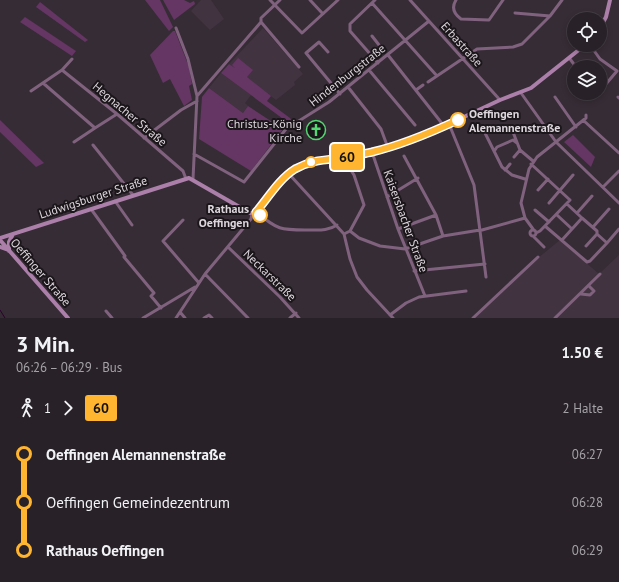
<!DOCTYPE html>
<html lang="de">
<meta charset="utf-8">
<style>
:root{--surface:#282128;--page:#302930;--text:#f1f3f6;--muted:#a5a3a8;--line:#443e45}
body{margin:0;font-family:"PT Sans",sans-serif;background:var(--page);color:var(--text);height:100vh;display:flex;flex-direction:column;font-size:15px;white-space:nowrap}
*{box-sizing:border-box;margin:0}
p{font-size:13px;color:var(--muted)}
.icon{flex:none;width:22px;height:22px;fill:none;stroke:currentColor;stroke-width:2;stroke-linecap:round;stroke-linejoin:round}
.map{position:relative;height:318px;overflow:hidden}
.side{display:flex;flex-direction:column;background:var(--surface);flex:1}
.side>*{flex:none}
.badge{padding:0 8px;border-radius:3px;font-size:14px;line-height:26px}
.fabs{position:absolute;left:567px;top:12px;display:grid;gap:8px}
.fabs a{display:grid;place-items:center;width:40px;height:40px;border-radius:50%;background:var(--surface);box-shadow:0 2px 6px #0003,0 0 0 1px var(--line);font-size:20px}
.map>.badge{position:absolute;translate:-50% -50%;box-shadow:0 0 0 2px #fff}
.legs{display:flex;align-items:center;gap:6px;height:44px;padding:0 16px;font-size:13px}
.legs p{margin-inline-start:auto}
.head{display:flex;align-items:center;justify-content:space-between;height:68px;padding:0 16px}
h1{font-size:22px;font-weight:700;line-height:30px}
ul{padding:0 16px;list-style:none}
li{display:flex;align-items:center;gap:14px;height:48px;font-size:15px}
li i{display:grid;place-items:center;width:6px;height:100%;margin:0 5px;background:currentColor}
li i::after{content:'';width:10px;height:10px;margin:-5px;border:3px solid;border-radius:50%;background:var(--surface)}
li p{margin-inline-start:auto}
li:first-child i{background:linear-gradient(#0000 50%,currentColor 0)}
li:last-child i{background:linear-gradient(currentColor 50%,#0000 0)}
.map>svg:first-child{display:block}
</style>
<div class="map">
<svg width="619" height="318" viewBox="0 0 619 318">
<rect width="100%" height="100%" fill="#362c35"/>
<path fill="#423341" d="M201,0H211L224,19L210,30L191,11Z
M263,28L303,74L294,82L295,85L276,100L229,64Z
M221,73L251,95L245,103L248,106L243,113L209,88Z
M560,240L599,274L619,255V318H475L532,263Z"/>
<path fill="#653564" d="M145,0H160L173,27L169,31Z
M163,0H184L190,3L194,1L195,4L174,20Z
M40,2L88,40L85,42L36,7Z
M25,17L76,51L72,56L20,22Z
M173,31H175L189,67L192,84L189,86L192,100L184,106L170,79L163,83L150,55Z
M238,58L253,70L247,77L271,96L267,101L290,118L293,122L290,124L221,73L229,64L235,68L232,65Z
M209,88L243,113L248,106L283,129L251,171L199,139L202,97Z
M0,120L44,163L36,167L0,132Z
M573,135L595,157L591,167L564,142Z"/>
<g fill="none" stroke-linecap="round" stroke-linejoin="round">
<path stroke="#2c002c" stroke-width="1" d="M0,310L5,318"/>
<path stroke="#80627e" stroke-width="3" d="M270,0L302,33L338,0
M310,0L323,14
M375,0L350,24V31L378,63
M410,0L500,100
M456,0C451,8 454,14 461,19L489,20L503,0
M372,3L437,76
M515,13L550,16
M261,22L299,67
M176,28L188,59L197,96L193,179
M372,36L379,45
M590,45L600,59L617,71L600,91
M328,52L319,42L306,53L340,94
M388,55L444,126
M570,59L576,67
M62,70L117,114L183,171L186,179
M369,70L415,125
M428,82L477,49L513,47L522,44L550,16L562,0
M43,83L95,128L117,114
M348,87L381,129L388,148
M416,90L423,85
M31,91L62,70L72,59
M521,93L556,142L619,203
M589,93L592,98L598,93
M197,96L261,22V18L280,0
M555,97L576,127
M618,97L619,98
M583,120L619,153
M449,124L474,185L486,277
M483,129L502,167L512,175L525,179
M506,129L511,127L520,150L533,161
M144,138L181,110L197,101
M74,142L95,128
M93,145L133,195
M495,150L497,147L513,140L517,143
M372,152L398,229L425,296
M194,154L244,182L286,129L329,102L429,21
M404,156L436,215L443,236
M514,157L520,150
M343,158L354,175L364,205L350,231
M531,164L570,200L540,231L536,233
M505,170L510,164
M289,174L344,234L350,259L357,277L367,290L393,318
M603,187L619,171
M538,190L548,179
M387,197L418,178
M115,201L132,225
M549,203L573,175
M91,209L125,256
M535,210L549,222
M256,212C279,231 281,230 310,230C319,230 328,231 337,225
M577,213L592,196
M557,215L572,229
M183,220L163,241L199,283
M545,226L587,262L590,261L607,243L597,234V231L582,218
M593,227L609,209
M398,229L436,215
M533,229L525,218L521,203L529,169L537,157L586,118V115
M530 233a3 3 0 1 1 6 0a3 3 0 1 1-6 0Z
M482,230L525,218
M344,234L350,231L359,238L380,246L405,249L443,236L480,230
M533,236L544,247
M562,240L582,218L567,204
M607,243L619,229
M586,246L597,234
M228,247L280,297L299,318
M124,257L154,293L151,296L161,308
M414,271L485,264
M205,274L248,318
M581,294L590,295L594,291L589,286
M106,311L112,318
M180,312L185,318
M390,315L406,303L419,297L466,291
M143,318L195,287
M176,318L205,274L251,219L252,214
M204,318L209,315L212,318
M290,318L296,313
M473,318L538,257
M555,318L600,274"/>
<path stroke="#ac7eaa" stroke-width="4" d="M600,28L606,17L610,0
M0,238L189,178L250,213H254L282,180L300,167L321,160L343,158L386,149L419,138L500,100L531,88L585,45
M0,240L68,318
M0,247L9,250
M9,251V242L13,234"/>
</g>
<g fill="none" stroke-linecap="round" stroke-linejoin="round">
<defs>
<path id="line-1" d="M260,215L256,212C268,198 279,179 295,169C311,160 325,160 342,158C352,157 362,154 372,152C402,145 430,133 458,120"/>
</defs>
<use href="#line-1" stroke="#fff" stroke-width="9"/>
<use href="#line-1" stroke="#ffb530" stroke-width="6"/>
</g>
<defs>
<symbol id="church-ring" viewBox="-11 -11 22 22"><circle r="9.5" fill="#1b161a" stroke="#54d672" stroke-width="1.5"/><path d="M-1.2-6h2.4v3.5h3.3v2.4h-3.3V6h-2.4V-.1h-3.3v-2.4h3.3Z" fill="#54d672"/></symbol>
</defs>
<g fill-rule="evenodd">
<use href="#church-ring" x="305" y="119" width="22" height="22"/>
</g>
<g fill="#fff" stroke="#ffb530" stroke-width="2">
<circle cx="458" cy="120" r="7"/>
<circle cx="311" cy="162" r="5"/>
<circle cx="260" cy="215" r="7"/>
</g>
<g text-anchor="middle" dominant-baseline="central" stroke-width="4" stroke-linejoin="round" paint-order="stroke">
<g font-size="12" fill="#ddd6dd" stroke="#1b161a">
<text transform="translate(462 44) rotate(48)">Erbastraße</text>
<text transform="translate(347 75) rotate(-38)">Hindenburgstraße</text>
<text transform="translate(130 114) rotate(40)">Hegnacher Straße</text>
<text transform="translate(93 197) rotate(-18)">Ludwigsburger Straße</text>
<text transform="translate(406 221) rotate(70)">Kaisersbacher Straße</text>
<text transform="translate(41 272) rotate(49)">Oeffinger Straße</text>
<text transform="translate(270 275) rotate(44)">Neckarstraße</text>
</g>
<g font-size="12" font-weight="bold" fill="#ddd6dd" stroke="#1b161a" text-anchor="start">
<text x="469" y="113">Oeffingen<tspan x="469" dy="14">Alemannenstraße</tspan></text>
<text x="249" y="208" text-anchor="end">Rathaus<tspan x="249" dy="14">Oeffingen</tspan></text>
</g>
<g font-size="12" fill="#ddd6dd" stroke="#1b161a" text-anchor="end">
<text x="302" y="123">Christus-König<tspan x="302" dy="14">Kirche</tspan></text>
</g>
</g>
</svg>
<div class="fabs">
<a><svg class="icon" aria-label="locate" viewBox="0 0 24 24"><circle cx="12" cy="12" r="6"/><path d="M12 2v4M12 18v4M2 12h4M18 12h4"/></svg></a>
<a><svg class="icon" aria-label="layers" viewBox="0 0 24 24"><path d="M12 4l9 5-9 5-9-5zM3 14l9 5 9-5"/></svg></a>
</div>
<b class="badge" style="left:347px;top:157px;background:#ffb530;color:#111">60</b>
</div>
<section class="side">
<div class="head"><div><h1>3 Min.</h1><p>06:26 – 06:29 · Bus</p></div><b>1.50 €</b></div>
<div class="legs"><svg class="icon" aria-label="walk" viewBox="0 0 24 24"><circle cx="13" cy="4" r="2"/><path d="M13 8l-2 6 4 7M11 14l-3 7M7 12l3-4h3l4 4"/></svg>1<svg class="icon" aria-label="forward" viewBox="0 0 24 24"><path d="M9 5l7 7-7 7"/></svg><b class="badge" style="background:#ffb530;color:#111">60</b><p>2 Halte</p></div>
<ul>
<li><i style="color:#ffb530"></i><b>Oeffingen Alemannenstraße</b><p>06:27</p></li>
<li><i style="color:#ffb530"></i><span>Oeffingen Gemeindezentrum</span><p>06:28</p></li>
<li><i style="color:#ffb530"></i><b>Rathaus Oeffingen</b><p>06:29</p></li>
</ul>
</section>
